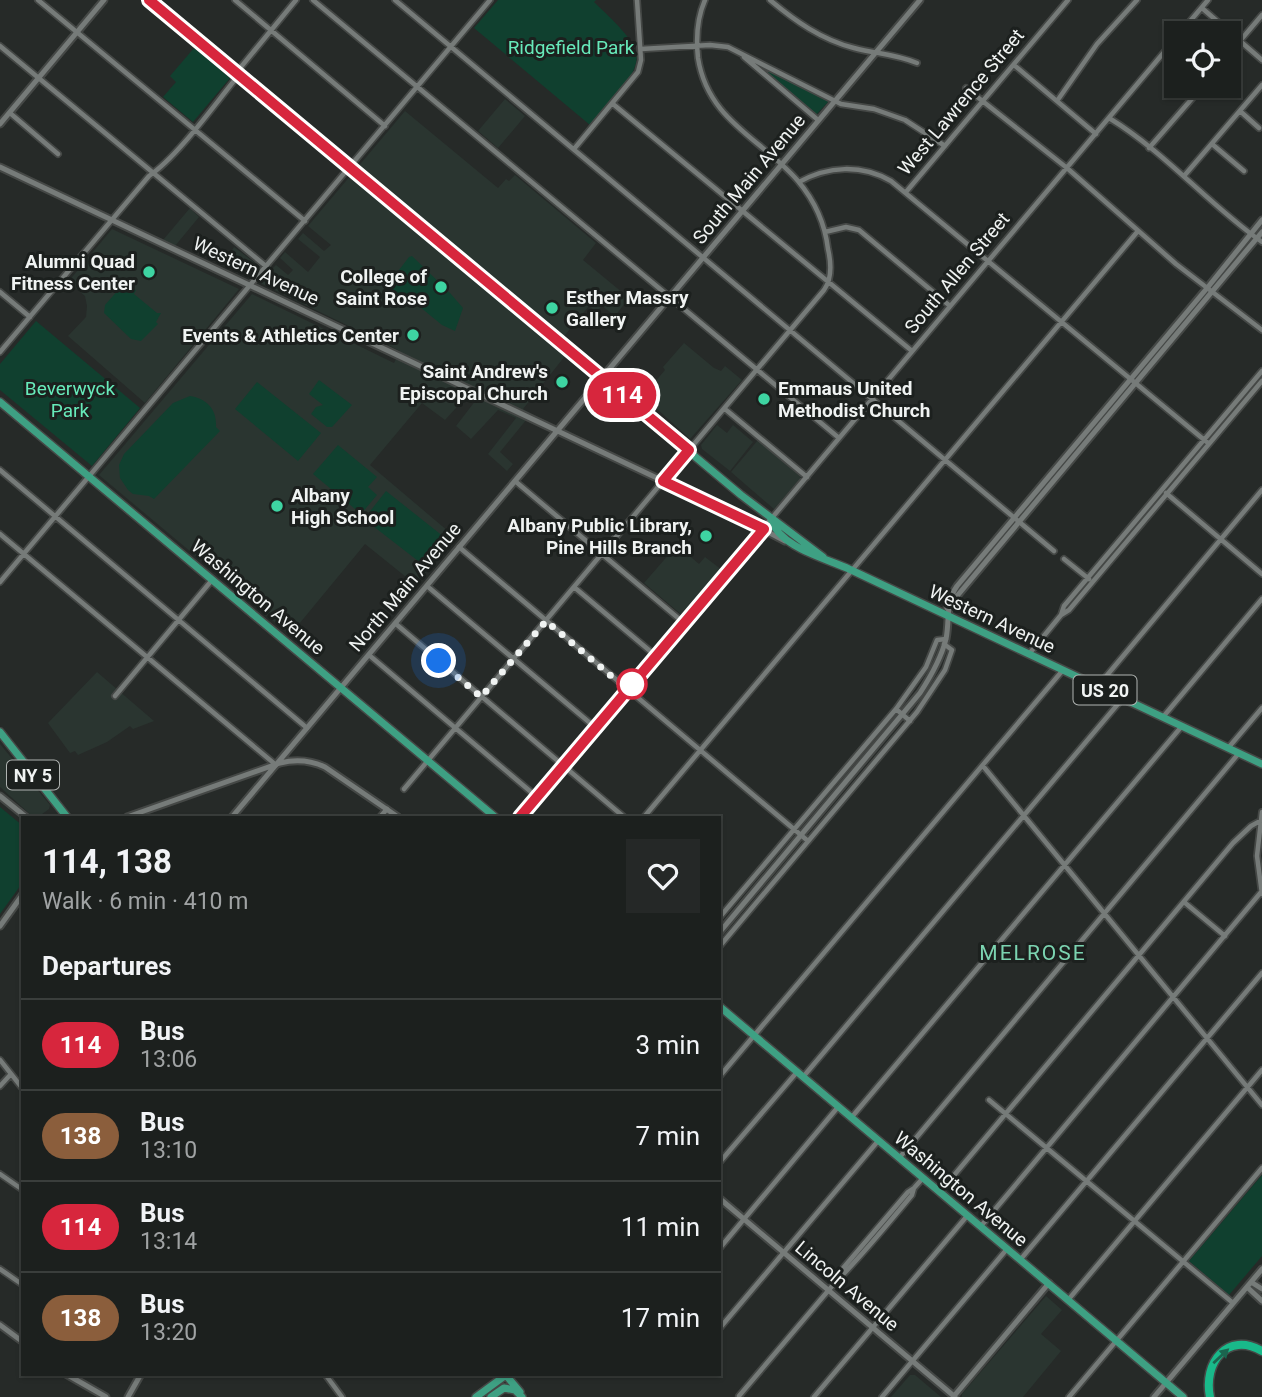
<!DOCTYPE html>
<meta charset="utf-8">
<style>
:root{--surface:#1c201e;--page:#252827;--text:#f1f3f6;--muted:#a0a3a4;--line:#3a3e3c}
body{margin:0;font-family:Roboto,sans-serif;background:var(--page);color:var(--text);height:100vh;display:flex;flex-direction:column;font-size:26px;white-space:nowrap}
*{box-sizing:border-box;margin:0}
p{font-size:23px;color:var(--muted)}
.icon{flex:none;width:38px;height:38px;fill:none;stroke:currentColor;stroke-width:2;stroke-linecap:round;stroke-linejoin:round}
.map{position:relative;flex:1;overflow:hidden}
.drawer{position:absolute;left:21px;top:816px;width:700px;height:560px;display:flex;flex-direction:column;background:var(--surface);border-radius:0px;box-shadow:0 2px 5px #0004,0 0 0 2px var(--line)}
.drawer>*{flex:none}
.badge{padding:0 14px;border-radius:23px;font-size:24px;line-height:46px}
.buttons{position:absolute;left:1164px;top:21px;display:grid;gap:14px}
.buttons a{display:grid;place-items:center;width:77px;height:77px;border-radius:0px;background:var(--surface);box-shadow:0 2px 5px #0004,0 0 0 2px var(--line);font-size:35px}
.you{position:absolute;width:35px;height:35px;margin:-18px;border:5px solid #fff;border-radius:50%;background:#1a73e8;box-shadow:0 0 0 10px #1a73e833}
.map>.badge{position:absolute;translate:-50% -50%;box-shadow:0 0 0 4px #fff}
h2{padding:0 21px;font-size:26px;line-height:63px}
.round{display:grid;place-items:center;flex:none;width:74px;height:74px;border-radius:0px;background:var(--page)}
.headline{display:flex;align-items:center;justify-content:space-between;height:119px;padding:0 21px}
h1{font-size:33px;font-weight:700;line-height:52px}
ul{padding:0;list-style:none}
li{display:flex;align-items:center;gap:21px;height:91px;padding:0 21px;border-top:2px solid var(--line)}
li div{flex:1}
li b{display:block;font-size:26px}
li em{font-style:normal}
li .badge{min-width:77px;font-weight:700;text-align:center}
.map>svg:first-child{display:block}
</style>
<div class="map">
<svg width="1262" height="1397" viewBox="0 0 1262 1397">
<rect width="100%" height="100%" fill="#262a28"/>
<path fill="#2a3530" d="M505,99L525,116L498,148L478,131Z
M405,111L498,188L506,179L509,181L515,175L596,243L583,260L629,298L615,316L602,306L596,312L589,306L555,347L565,356L523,409L531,414L500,452L513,464L507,471L488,454L516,418L498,410L471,439L456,426L476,400L466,397L445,420L422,403L370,465L455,537L416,585L365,544L290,635L99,475L252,294L394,363L400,351L223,265L234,247L268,273L276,265L288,275L293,270L280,258L285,252L308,272L320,257L298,239L303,233L324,251L331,245L308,226Z
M190,208L199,217L175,246L163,240Z
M112,229L239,289L145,403L68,336L86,317L87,306L85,296L68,282Z
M684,343L714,368L721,371L725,366L742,380L690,439L643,396L665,370L663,367Z
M717,425L727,433L733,425L753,442L730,471L702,449L701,445Z
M758,440L800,474L801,478L774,509L731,472Z
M677,545L699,564L705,557L722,570L683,616L644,583Z
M97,672L154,721L133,729L130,726L107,742L78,755L75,751L70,753L48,723Z
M0,744L50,805L49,809L38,817H33L0,787Z
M1046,1296L1062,1310L1041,1334L1061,1351L1023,1397H962V1394Z
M910,1375H915L941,1397H891Z"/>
<path fill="#10402f" d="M498,0H596L594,2C607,15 632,36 636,53C642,74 604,109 590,125L474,28Z
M194,48L230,78L193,122L163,97L176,82L170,76Z
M759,65L829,100V101L816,115Z
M412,256L450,293L463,308L455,331L442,325L409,298L400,299L386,287L409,257Z
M128,287L136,290L134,294L157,313H161L156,322L158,324L141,341L131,339L104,313L105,305L120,288Z
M36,321L140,408L92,466L0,390V364Z
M319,380L352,405L332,427H327L311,414L316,407L323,405L309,394Z
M257,382L321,433L298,461L235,409Z
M190,396C207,399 217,409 216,427L220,431L154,499L149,496L133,494L128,490L120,478L119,465L124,454L173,403Z
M338,445L377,477L368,487L377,495L361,514L313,474Z
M386,491L444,537L422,564L364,519Z
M0,807L23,826V882L0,914Z
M1262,1175V1256L1229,1295L1189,1261Z"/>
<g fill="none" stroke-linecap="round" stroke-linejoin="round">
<defs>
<path id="minor" d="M38,0L305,221
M235,0L385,126
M313,0L839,438
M395,0L1054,551
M770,0C795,21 822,40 854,48C877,54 895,54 917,63
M1202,8L1262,60
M1180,33L1208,0
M0,46L267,267
M641,49L710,45L728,47L841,104L874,109L905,120L945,146
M1228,55L1262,15
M744,57L818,120
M1014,65L1096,134
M966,88L1067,168L1176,264L1262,330
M1057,101L1097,44L1137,0
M613,104L912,351
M1240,111L1259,128
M10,113L58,154
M1109,118C1165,152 1208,204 1262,242
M1212,144L1244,171
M1149,148L1203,86
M574,149L638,72L641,60L637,0
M1184,176L1262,85
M799,182C828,166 861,164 891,181L1208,443
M906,192L1068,0
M825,232L846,227L859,230L950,306
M0,292L30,317
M0,352L149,176C177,157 212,108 234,81L236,73L296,0
M725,409L807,477
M689,450L824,290C832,279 831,262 828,249C825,224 814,200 798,181C761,138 708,121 698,58C696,39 697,18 705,0
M0,470L307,728
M515,481L684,623
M1166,493L1262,574
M771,519L1176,38
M0,534L276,765
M459,547L808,841
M1064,559L1089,579
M0,582L490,0
M427,586L596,728
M574,587L656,656
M1061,615L1069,610L1262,381
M396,624L624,817
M1029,654L1061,615L1064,606L1262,371
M369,655L537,797
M1098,686L1262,490
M115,696L212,580
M896,709L910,721
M1163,717L1262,599
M1229,747L1262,708
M983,766L1262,1105
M404,789L663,481
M1262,812L1257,856L1262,894
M380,817L387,809
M644,817L1138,231
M1184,902L1225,936
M719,918L896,709L926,667L937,640L946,639
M719,947L917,712L945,670L952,650L944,644
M0,1060L23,1089
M719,1077L1063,670
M803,1077L1123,698
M0,1086L11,1074
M989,1100L1233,1303
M851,1118L1182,726
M900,1157L1239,753
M719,1163L797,1072
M0,1174L23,1190
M940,1192L1233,843L1251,826L1262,820
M981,1226L1262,891
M719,1249L838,1107
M1020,1260L1262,973
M0,1269L23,1285
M836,1281L838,1274L908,1192L914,1188L923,1178
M1068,1300L1262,1070
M719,1329L878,1141
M325,1374L342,1397
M739,1396L833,1285C861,1257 886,1226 912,1195L914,1188
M814,1397L967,1216
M882,1397L1007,1249
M1069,1397L1262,1168"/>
<path id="tertiary" d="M0,124L104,0
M0,167L735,515L785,541
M663,481L689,450
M947,608L1262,232
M0,796L26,817
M127,817L280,763C296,759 310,760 325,767L398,817
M232,817L920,0
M520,817L771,519
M0,926L23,894
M719,933L920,693C931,676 941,659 946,639C950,619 945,603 957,586L1208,287L1262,220
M719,1198L955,1397
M1251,1282L1262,1289
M1247,1287L1262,1301
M0,1325L23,1342
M66,1374L106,1397
M954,1396L1049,1283
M128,1397L141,1374
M1154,1397L1262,1269"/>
<path id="primary" d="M149,0L741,495L823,557
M0,402L495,817
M771,519C779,547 825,558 849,569L1262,764
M0,732L67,817
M719,1006L1183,1397
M505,1374L520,1392
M476,1397L506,1375
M491,1397L504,1388L515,1390L522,1397"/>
<path id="motorway" d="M1210,1397C1203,1363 1227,1331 1262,1351"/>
</defs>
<use href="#minor" stroke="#454846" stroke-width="8"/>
<use href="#tertiary" stroke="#454846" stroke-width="9"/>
<use href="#primary" stroke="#454846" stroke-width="10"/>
<use href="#motorway" stroke="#454846" stroke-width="11"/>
<use href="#minor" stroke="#767b79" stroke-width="4.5"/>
<use href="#tertiary" stroke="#767b79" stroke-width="5"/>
<use href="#primary" stroke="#3ea083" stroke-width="7"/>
<use href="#motorway" stroke="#19b98a" stroke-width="8"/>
</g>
<defs><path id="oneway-solid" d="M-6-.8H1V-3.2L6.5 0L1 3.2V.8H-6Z" transform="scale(1.75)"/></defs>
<use fill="#1b654f" href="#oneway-solid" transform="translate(1221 1356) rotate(-43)"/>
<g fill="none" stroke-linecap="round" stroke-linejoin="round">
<defs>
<path id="line" d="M149,0L689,450L663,481L764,529L520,817"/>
</defs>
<use href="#line" stroke="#fff" stroke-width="16"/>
<use href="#line" stroke="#d7263d" stroke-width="10"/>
<path stroke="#f0f3f2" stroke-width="7" stroke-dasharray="0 12.6" d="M439,661L481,697L546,621L628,690L632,684"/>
</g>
<g fill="#3ed4a2" stroke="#1c201e" stroke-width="2.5">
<circle cx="149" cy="272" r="7"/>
<circle cx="441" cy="287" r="7"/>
<circle cx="552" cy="308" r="7"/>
<circle cx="413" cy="335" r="7"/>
<circle cx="562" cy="382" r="7"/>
<circle cx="764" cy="399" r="7"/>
<circle cx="277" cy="506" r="7"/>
<circle cx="706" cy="536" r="7"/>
</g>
<circle fill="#fff" stroke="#d7263d" stroke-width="3.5" cx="632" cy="684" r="14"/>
<g text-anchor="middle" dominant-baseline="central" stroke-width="6" stroke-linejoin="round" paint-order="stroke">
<g fill="#1c201e" stroke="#b0b4b2" stroke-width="2">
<rect x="1073.5" y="675.5" width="63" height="29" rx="5"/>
<rect x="7" y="760.5" width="52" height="29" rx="5"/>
</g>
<g font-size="18" font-weight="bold" fill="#f0f3f2">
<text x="1105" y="690">US 20</text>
<text x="33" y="775">NY 5</text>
</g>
<g font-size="19" fill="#67eaba" stroke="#1c201e">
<text x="571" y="47">Ridgefield Park</text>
<text x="70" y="388">Beverwyck<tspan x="70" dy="22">Park</tspan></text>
</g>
<g font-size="19" fill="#f0f3f2" stroke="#1c201e">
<text transform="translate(961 102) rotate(-50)">West Lawrence Street</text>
<text transform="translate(749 179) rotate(-50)">South Main Avenue</text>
<text transform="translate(256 271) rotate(25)">Western Avenue</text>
<text transform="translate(957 273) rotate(-50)">South Allen Street</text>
<text transform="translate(405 587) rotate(-50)">North Main Avenue</text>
<text transform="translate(258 597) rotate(40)">Washington Avenue</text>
<text transform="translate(992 619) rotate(25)">Western Avenue</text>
<text transform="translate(961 1189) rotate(40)">Washington Avenue</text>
<text transform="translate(847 1286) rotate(40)">Lincoln Avenue</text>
</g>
<g font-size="19" font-weight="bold" fill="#f0f3f2" stroke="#1c201e" text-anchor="end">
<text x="135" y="261">Alumni Quad<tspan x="135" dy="22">Fitness Center</tspan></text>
<text x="427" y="276">College of<tspan x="427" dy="22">Saint Rose</tspan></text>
<text x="566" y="297" text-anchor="start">Esther Massry<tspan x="566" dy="22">Gallery</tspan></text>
<text x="399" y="335">Events &amp; Athletics Center</text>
<text x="548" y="371">Saint Andrew's<tspan x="548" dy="22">Episcopal Church</tspan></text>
<text x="778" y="388" text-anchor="start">Emmaus United<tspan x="778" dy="22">Methodist Church</tspan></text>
<text x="291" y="495" text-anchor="start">Albany<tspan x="291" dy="22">High School</tspan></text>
<text x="692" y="525">Albany Public Library,<tspan x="692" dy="22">Pine Hills Branch</tspan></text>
</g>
<g font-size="21" letter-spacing="2" fill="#7cd4b1" stroke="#1c201e">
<text x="1033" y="953">MELROSE</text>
</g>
</g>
</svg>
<div class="buttons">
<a><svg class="icon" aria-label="locate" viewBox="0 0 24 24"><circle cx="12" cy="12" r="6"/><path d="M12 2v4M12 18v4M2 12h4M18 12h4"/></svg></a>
</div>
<div class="you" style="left:439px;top:661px"></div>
<b class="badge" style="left:622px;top:395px;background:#d7263d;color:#fff">114</b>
<section class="drawer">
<div class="headline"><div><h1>114, 138</h1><p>Walk · 6 min · 410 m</p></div><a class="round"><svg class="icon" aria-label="heart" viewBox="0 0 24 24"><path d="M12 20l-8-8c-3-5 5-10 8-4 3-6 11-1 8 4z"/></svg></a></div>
<h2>Departures</h2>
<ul>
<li><span class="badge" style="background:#d7263d;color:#fff">114</span><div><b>Bus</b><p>13:06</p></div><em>3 min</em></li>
<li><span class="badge" style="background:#8b5e3c;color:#fff">138</span><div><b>Bus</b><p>13:10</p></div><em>7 min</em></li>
<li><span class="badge" style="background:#d7263d;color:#fff">114</span><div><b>Bus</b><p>13:14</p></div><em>11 min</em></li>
<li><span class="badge" style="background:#8b5e3c;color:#fff">138</span><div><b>Bus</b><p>13:20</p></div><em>17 min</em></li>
</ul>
</section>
</div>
